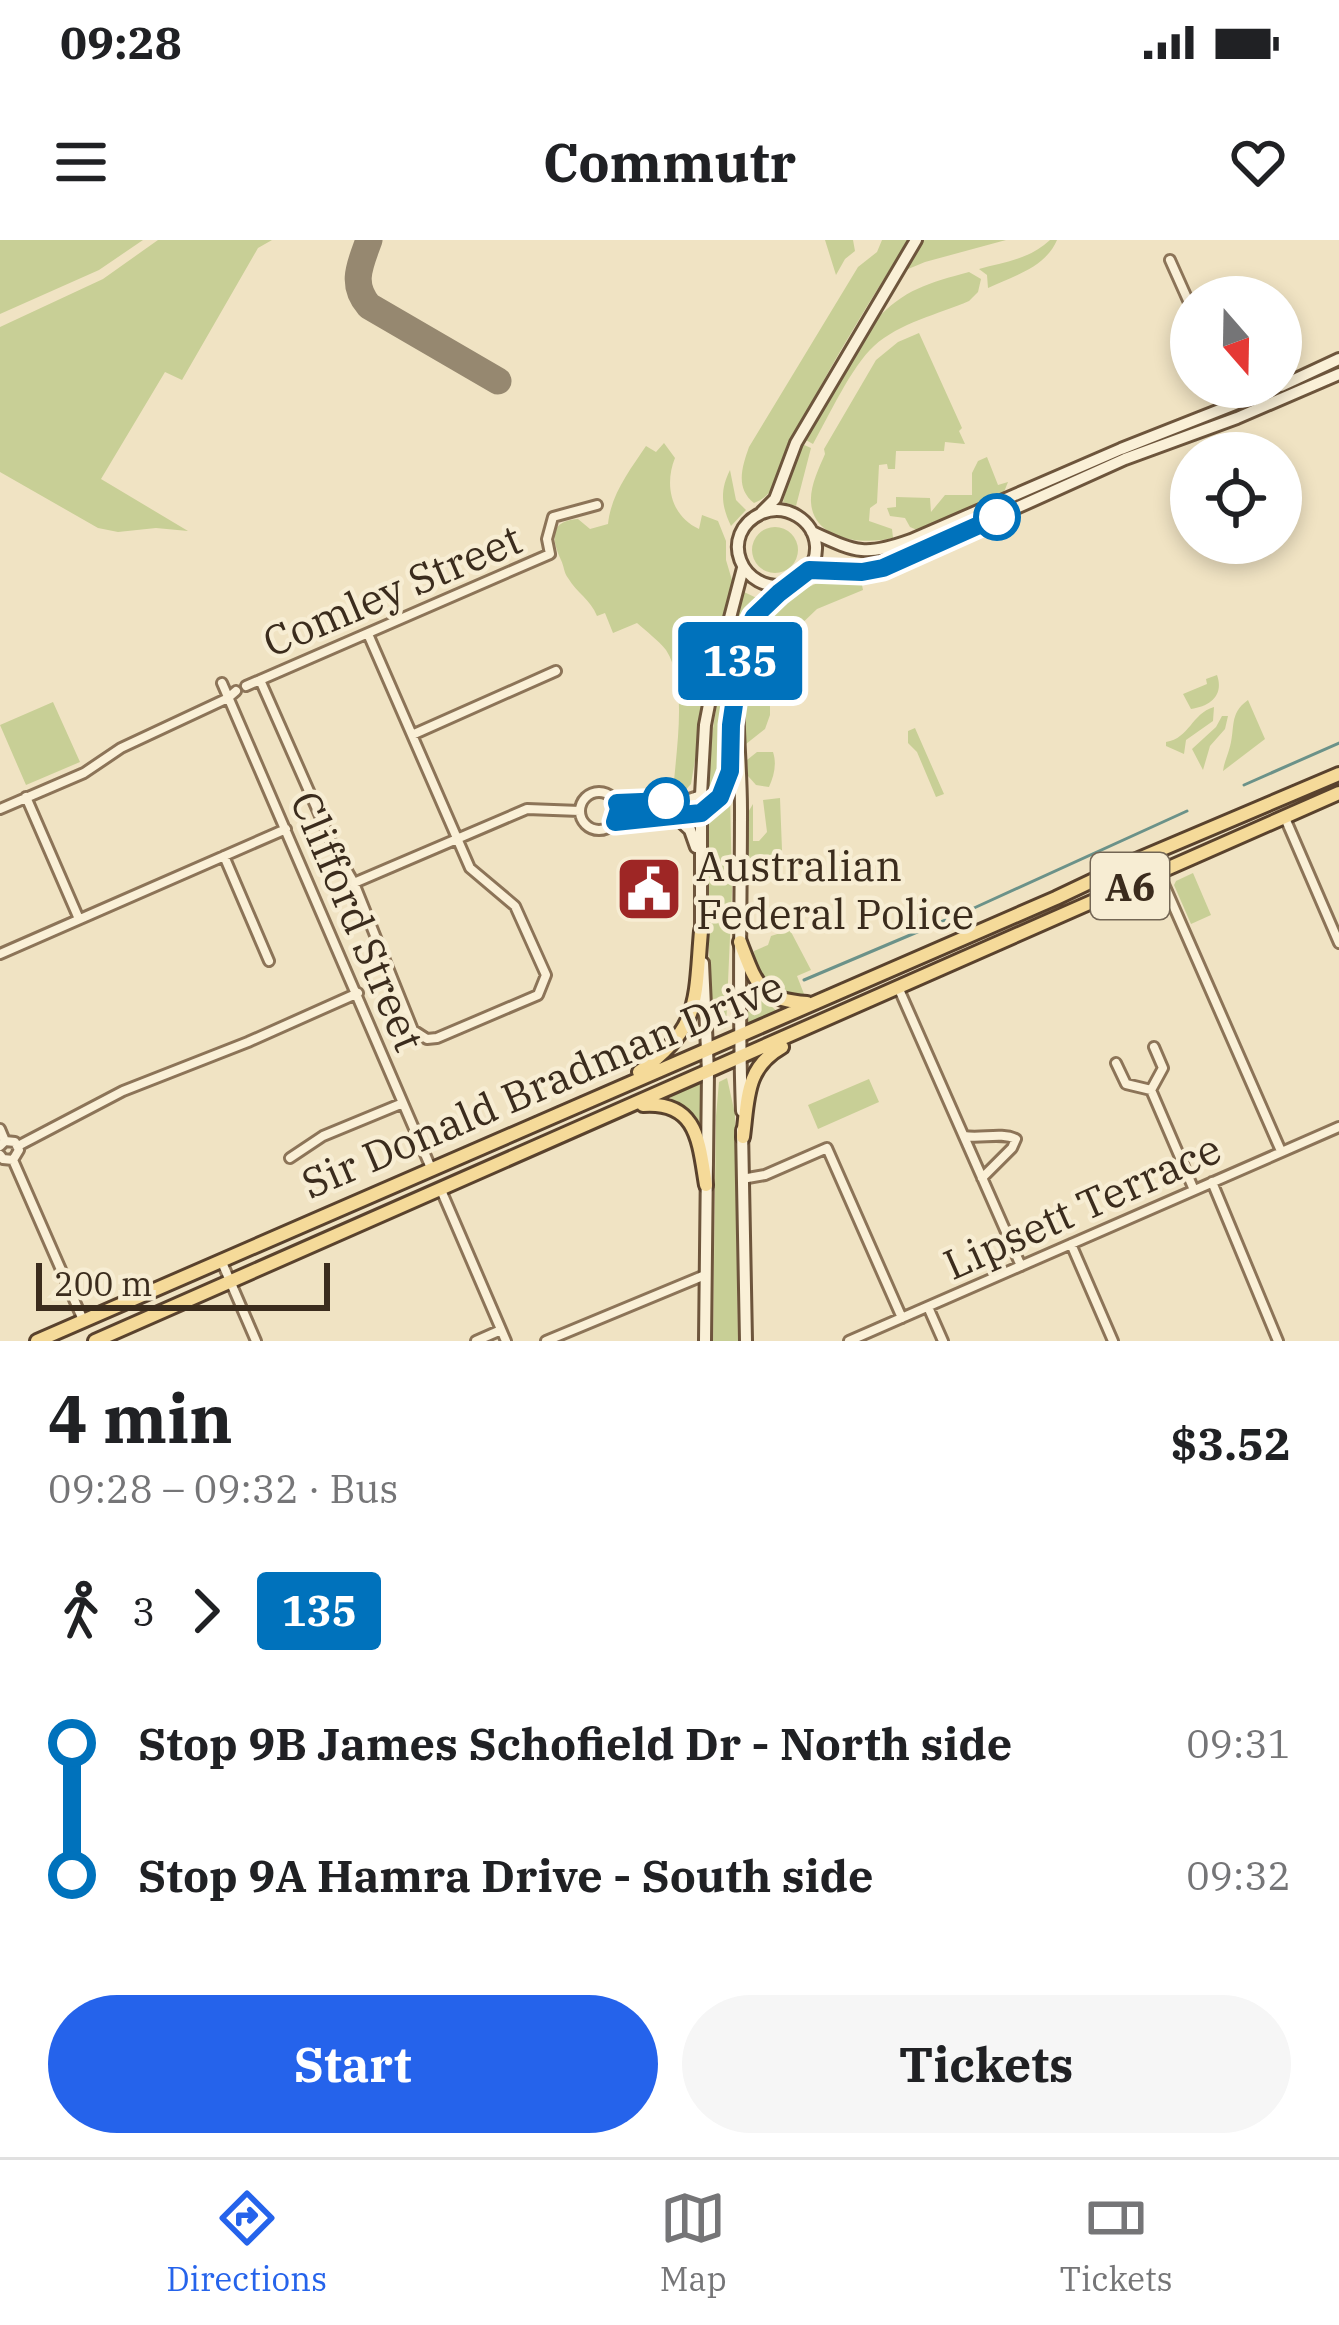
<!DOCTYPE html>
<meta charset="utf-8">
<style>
:root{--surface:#fff;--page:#f6f6f6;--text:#202124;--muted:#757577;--line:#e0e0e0;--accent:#2563eb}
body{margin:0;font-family:"IBM Plex Serif",serif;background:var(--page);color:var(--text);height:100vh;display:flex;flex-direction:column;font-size:45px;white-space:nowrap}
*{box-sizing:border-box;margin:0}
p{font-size:39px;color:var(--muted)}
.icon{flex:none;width:66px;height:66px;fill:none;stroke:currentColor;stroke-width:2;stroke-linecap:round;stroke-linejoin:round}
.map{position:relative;height:1101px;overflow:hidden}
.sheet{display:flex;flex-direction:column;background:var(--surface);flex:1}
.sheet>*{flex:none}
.badge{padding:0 24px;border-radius:9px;font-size:42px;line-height:78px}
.needle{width:78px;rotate:160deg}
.fabs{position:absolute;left:1170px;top:36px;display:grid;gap:24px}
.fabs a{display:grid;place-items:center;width:132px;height:132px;border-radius:50%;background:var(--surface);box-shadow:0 6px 18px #0003;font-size:60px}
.scale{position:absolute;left:36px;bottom:30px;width:294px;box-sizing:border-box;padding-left:12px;border:6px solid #3b2c1d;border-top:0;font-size:33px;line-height:42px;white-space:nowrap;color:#3b2c1d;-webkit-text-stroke:9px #f7edd3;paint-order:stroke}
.map>.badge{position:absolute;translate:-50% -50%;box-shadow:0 0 0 6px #fff}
.legs{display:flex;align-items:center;gap:18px;height:132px;padding:0 48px;font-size:39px}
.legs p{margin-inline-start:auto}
.summary{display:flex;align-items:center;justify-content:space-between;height:204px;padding:0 48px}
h1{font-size:66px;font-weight:700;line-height:90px}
.button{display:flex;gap:24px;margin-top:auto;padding:24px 48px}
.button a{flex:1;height:138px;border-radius:72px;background:var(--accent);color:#fff;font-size:48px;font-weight:700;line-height:138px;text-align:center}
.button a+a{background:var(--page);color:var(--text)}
ul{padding:0 48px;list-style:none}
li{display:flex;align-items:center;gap:42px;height:132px;font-size:45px}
li i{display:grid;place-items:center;width:18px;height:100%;margin:0 15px;background:currentColor}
li i::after{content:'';width:30px;height:30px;margin:-15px;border:9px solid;border-radius:50%;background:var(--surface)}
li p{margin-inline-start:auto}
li:first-child i{background:linear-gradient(#0000 50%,currentColor 0)}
li:last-child i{background:linear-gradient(currentColor 50%,#0000 0)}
.status{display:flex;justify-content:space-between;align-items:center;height:84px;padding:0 60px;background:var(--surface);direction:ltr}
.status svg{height:33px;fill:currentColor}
header{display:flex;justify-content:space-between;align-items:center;height:156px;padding:0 48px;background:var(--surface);font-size:54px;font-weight:700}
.dock{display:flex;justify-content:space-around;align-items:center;height:168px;border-top:3px solid var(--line);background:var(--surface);font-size:33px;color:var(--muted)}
.dock a{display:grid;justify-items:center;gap:6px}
.dock .selected{color:var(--accent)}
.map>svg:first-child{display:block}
</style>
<div class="status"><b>09:28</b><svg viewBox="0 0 49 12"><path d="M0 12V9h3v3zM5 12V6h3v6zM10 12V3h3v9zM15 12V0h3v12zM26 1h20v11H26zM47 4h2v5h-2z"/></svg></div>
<header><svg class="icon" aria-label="menu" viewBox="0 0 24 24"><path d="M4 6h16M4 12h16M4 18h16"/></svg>Commutr<svg class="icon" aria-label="heart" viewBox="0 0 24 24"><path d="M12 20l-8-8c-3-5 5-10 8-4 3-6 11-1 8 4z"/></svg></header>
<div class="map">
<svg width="1339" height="1101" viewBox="0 0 1339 1101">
<rect width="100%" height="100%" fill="#f0e3c3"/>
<path fill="#c8cf96" d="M0,0H143L99,30L0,74Z
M158,0H272L258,8L182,140L165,132L101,239L188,291L156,288L118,292L98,288L0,232V87L103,39Z
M825,0H853L855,11L845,19L836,35Z
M882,0H908C865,69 822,138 787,211C778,231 777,255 754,263C735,248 742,227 749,207L858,27L877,12Z
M922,0H1006L925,22L901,32Z
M1050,0H1057C1045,28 1013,36 988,48L987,35L979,29C1005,22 1030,19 1050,0Z
M969,32L981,39L978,52L969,61C939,74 899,83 874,106C851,127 829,176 813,204L804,199L875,81C904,49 929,43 969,32Z
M919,93L962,188L959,191L965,204L945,202L944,211H896L895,229H888L887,224L879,225L877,263L870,268L869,281L892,289L893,298C865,305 813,301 811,262C810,246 819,228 825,214L824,209L876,120L898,102Z
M664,203L675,218C664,245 671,276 699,289L702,275L718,281L726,301V320L734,347L705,460L691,544L682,554L673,555C675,515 689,445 666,410C658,400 647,392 637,383L613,393L605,373L597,376C590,359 577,353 568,338C564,333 564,326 561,320C552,300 548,281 578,279L590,289L608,284C611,254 630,230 646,206L656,212Z
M802,204L811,208L796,266L783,262L793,224Z
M987,217L998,245L1008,242L1004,252L917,290L910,287L905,278L890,276L887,268L896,267V257L930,258L931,272L945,255H972V233L978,221Z
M730,230L736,260L746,270L731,286C721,265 720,250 730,230Z
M752 310a23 23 0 1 1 46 0a23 23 0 1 1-46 0Z
M839,337L855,340L857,344L862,345L863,350L817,369L794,391L787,382L781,380L767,395L761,386L762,380C776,363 817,339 839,337Z
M744,352L763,361L747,378L739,393L727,467L725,538L710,559L704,558C712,488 722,420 744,352Z
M752,396L767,409L770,416V475L765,489L746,504V423Z
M1217,435C1224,455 1211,466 1191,469L1183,454L1207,444L1206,439Z
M1248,460L1265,499L1223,531C1224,523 1227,517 1229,510C1236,489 1228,474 1248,460Z
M53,462L80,522L26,545L0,485Z
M1214,467L1213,481L1186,500L1184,514L1166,506V502C1190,498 1191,474 1214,467Z
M1222,476H1228L1225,489L1210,506L1203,530L1192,509L1216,487Z
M915,488L944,554L936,557L917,512L908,503V491Z
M757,512H773C777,524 774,536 769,547L756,545L748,536L747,520Z
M730,551L732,651L726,788L719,790L711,762L710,742L705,575Z
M780,558L782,610L766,643L755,632L749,631L747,574L753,564V601H759L767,592L763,560Z
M1193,633L1211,675L1191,684L1174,645L1176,641Z
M790,690L811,730L797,736L804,754C775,759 755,740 754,711L768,705L771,696Z
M747,745L779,773L745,788Z
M727,838L735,874L738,1101H713L716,876L719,842Z
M869,839L879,862L818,889L808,865Z
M701,841L703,842L701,890L669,856Z"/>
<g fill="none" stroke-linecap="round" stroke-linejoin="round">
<path stroke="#6b9289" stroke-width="3" d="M1244,545L1339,503
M804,740L974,668L1187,571"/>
<path stroke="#968870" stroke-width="27" d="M369,0C360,25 350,44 369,66L498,141"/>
<defs>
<path id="street" d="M1170,20L1191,67
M1231,166L1232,151L1245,162
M260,440L335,610L354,643L413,790L427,799L437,798L538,755L546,735L515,666L470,628L368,394
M222,443L431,928
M246,446L550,314L547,299L553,277L597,265
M412,495L556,431
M580 571a19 19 0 1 1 38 0a19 19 0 1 1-38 0Z
M26,557L79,679
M617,563L683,561L701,555
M0,569L84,533L121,508L228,458L236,451
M1285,578L1339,703
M615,582L701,573
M224,616L269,721
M1159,633L1281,911
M354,643L527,569L580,571
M0,714L286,589
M898,747L1021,1026
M1154,807L1163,828L1151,850L1194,950
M1116,823L1126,844L1151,850
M0,889L5,901
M964,896C981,899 1001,892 1016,899L1012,908L982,938
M0,906L5,901L15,902L19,910L13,920
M18,906L123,851L248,802L358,753
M0,915L3,919L13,920
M290,918L323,896L403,863
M13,920L83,1080
M742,939L765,935L827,908L902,1078
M1212,942L1278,1101
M441,950L506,1101
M1071,1004L1113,1101
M221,1020L256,1101
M928,1067L943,1101
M476,1101L501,1090
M546,1101L705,1035
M849,1101L1339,887"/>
<path id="secondary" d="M1281,146L1339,119
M762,272L775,259L796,203L916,0
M812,292C856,312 864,317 911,300L1121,209L1278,147
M809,330L862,332L883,328L1125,219L1237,178L1339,134
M701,573C742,544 726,513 734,470
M676,577L690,590L696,607
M701,698V555L705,485L714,439L743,328
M703,723L708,832L705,1101
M742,871C738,770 741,670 741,569C741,517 733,464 741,413C743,398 749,383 758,371C777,350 818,340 816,306C814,280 786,263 762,273C717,293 740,355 790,345
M742,890L746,1101"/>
<path id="primary" d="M1108,641L1145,628L1159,633
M740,702C756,743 759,760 807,763
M639,832C701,788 695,761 701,691
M643,865C698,861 699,903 706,945
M743,897C748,859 745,828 782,807
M37,1101L1056,658L1134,621L1339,534
M95,1101L1339,553"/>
</defs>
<use href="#street" stroke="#8c7458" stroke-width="14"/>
<use href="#secondary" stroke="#6d553c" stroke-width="16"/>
<use href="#primary" stroke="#59422d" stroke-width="18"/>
<use href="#street" stroke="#faf0d7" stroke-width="8"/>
<use href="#secondary" stroke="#faf0d7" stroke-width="10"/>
<use href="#primary" stroke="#f5da99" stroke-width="12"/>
</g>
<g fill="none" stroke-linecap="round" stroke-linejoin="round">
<defs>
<path id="line-1" d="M666,561L617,563L619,569L615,582L701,573L720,557L730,531L731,485L744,397L754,377L779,353L809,330L862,332L883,328L997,277"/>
</defs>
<use href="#line-1" stroke="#fff" stroke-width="27"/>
<use href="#line-1" stroke="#0072bc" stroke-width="18"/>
</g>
<defs>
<symbol id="civic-square" viewBox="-11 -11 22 22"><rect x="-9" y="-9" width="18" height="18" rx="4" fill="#9e2625" stroke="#f7edd3"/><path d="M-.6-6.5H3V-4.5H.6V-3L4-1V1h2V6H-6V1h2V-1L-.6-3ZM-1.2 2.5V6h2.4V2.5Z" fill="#fff"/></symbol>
</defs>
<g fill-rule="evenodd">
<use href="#civic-square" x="611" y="611" width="76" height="76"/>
</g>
<g fill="#fff" stroke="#0072bc" stroke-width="6">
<circle cx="997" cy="277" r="21"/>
<circle cx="666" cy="561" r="21"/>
</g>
<g text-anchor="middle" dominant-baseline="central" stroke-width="9" stroke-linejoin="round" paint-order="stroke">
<rect fill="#f7edd3" stroke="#736654" stroke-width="3" x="1091" y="613" width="78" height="66" rx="9"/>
<g font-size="39" font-weight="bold" fill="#3b2c1d">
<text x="1130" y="646">A6</text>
</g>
<g font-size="42" fill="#3b2c1d" stroke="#f7edd3">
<text transform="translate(392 350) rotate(-23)">Comley Street</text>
<text transform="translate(358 681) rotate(67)">Clifford Street</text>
<text transform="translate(542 844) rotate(-23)">Sir Donald Bradman Drive</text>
<text transform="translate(1082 966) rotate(-24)">Lipsett Terrace</text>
</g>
<g font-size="42" fill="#3b2c1d" stroke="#f7edd3" text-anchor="start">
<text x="696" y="625">Australian<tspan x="696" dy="48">Federal Police</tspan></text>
</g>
</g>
</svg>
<div class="fabs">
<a><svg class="needle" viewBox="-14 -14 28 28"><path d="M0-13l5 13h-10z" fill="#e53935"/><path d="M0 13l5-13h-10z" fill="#757577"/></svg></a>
<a><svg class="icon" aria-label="locate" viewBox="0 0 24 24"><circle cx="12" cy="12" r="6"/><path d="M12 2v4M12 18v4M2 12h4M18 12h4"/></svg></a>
</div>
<div class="scale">200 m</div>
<b class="badge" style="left:740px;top:421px;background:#0072bc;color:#fff">135</b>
</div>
<section class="sheet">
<div class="summary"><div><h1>4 min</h1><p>09:28 – 09:32 · Bus</p></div><b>$3.52</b></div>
<div class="legs"><svg class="icon" aria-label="walk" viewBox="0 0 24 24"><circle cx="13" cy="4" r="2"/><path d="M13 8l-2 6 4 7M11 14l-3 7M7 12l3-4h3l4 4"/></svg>3<svg class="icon" aria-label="forward" viewBox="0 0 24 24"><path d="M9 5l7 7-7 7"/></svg><b class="badge" style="background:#0072bc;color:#fff">135</b></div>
<ul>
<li><i style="color:#0072bc"></i><b>Stop 9B James Schofield Dr - North side</b><p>09:31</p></li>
<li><i style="color:#0072bc"></i><b>Stop 9A Hamra Drive - South side</b><p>09:32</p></li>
</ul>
<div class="button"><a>Start</a><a>Tickets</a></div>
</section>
<nav class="dock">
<a class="selected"><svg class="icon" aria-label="directions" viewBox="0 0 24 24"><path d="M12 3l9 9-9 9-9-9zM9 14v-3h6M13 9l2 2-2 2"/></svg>Directions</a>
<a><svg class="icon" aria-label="map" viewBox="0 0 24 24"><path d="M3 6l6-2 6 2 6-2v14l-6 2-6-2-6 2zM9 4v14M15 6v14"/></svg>Map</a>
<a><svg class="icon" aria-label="tickets" viewBox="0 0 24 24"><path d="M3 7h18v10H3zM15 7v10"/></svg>Tickets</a>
</nav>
